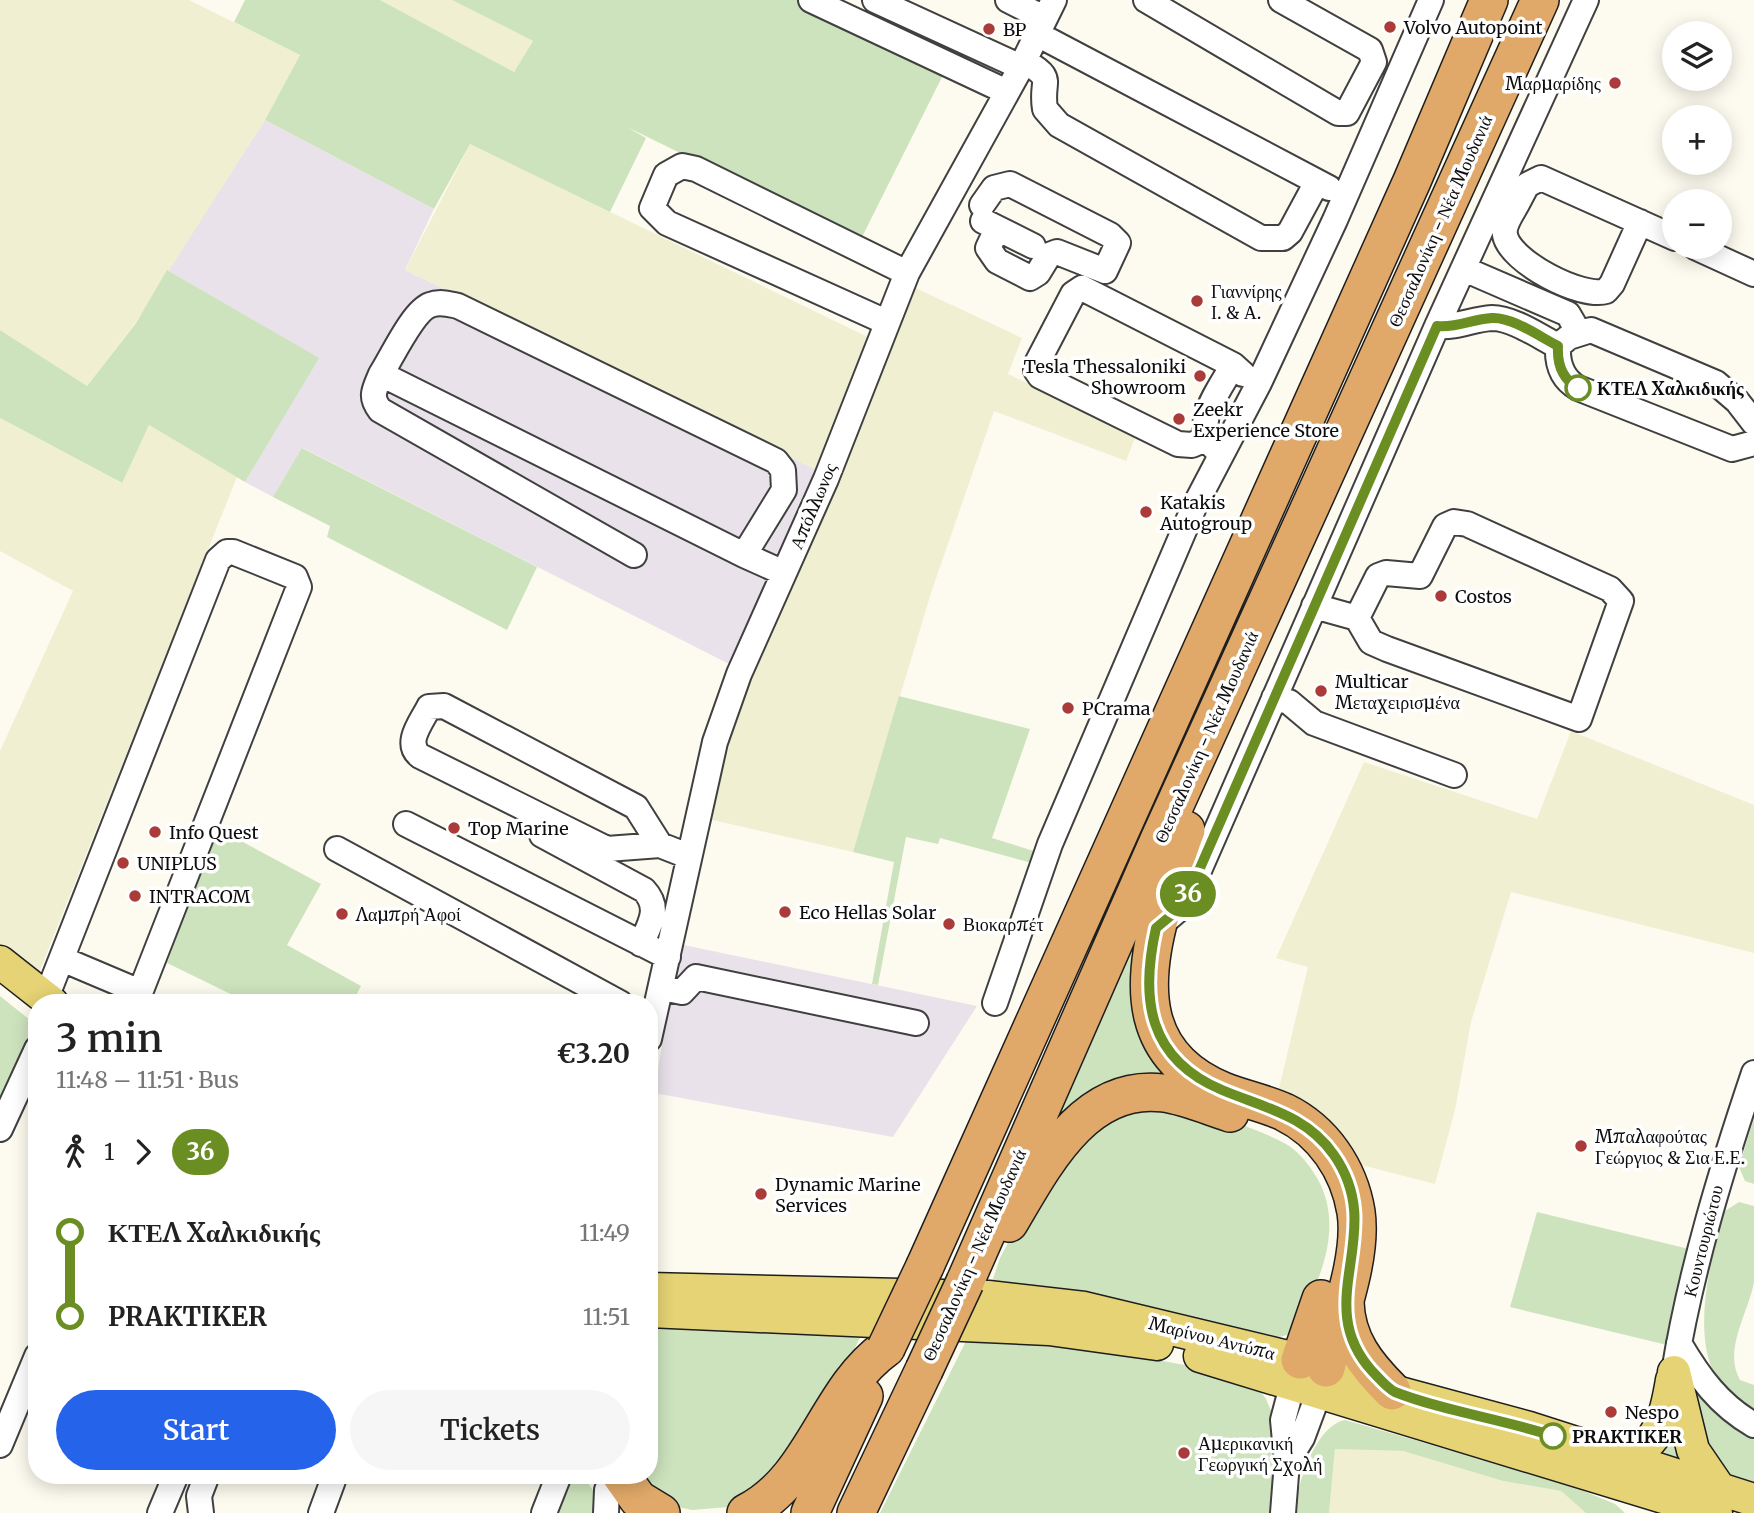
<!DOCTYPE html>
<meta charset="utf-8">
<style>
:root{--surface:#fff;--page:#f6f6f6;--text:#222;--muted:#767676;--accent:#2563eb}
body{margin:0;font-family:Merriweather,serif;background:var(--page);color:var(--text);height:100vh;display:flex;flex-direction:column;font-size:26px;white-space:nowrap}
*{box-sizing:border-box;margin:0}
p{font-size:23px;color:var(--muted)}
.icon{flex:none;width:38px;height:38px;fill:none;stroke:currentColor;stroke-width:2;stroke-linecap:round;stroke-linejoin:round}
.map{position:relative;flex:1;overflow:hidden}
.side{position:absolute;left:28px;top:994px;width:630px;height:490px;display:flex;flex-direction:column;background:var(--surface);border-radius:28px;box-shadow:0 4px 18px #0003}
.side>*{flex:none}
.badge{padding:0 14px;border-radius:23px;font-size:24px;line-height:46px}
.controls{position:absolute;left:1662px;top:21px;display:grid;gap:14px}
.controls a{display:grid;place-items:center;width:70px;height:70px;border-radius:50%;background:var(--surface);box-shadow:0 4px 18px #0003;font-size:35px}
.map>.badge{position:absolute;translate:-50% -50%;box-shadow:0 0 0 4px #fff}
.legs{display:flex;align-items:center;gap:10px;height:77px;padding:0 28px;font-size:23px}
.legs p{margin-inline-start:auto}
.overview{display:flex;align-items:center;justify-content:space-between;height:119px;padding:0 28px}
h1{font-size:38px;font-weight:600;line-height:52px}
.cta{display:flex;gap:14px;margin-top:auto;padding:14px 28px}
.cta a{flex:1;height:80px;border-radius:42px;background:var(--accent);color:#fff;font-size:28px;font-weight:600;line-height:80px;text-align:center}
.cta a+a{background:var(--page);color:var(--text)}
ul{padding:0 28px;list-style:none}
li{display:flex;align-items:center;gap:24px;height:84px;font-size:26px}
li i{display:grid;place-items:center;width:10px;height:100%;margin:0 9px;background:currentColor}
li i::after{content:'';width:18px;height:18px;margin:-9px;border:5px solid;border-radius:50%;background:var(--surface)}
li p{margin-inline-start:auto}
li:first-child i{background:linear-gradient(#0000 50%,currentColor 0)}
li:last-child i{background:linear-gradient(currentColor 50%,#0000 0)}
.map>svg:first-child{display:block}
</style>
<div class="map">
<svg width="1754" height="1513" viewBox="0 0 1754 1513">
<rect width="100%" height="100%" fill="#fdfbef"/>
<path fill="#eae2ea" d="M265,120L434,209L405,270L821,472L735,667L303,448L273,497L245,482L318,358L167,270Z
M679,944L977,1006L893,1137L654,1093Z"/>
<path fill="#f0efd2" d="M0,0H189L300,55L265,120L136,322L87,386L0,330Z
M380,0H452L533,41L514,72Z
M470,144L872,339L821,472L405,270Z
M907,284L1022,338L1008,374L1136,435L1126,461L994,411L931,593L853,852L704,818L720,746Z
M0,418L121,483L149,425L237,477L36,980L0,952V751L73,591L0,551Z
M1571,731L1754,805V953L1511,892L1471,1022L1455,1110L1435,1184L1350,1162L1276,1101L1308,967L1276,958L1364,762L1537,819Z
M1335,1449L1403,1451L1503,1481L1561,1491L1586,1513H1329Z"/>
<path fill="#cde3bd" d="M245,0H380L514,72L533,41L452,0H797L946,69L860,241L627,127L646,138L610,212L470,144L434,209L265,120L300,55L234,22Z
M167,270L319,358L245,482L149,425L122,483L0,418V330L87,386L136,323Z
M302,448L537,567L507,630L327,537L330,526L273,497Z
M899,696L1030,729L992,838L1034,851L1032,863L940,838L938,844L906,837L878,985L872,984L894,862L853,852Z
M217,828L321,884L287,945L361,986L352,1003H249L167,963Z
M1158,888L1142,955L1181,1075L1144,1088L1031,1174Z
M0,996L35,1024L0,1101Z
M1188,1107C1220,1118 1254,1127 1284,1143C1296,1149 1306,1161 1314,1173C1348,1224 1319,1287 1290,1334L1269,1340L990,1288L1000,1258L1027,1207L1109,1113Z
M1754,1118V1184L1745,1181L1739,1167Z
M1739,1202L1754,1206C1754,1230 1754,1258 1754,1282C1748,1314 1723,1350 1740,1380L1754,1385V1416C1741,1404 1725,1392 1716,1377C1691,1333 1711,1255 1725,1211Z
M1537,1212L1689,1249L1667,1345L1510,1307Z
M649,1323L863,1331L826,1408L741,1506L692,1510L664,1504L635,1475H649Z
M968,1337L1105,1350L1211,1370L1255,1384L1266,1399L1277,1425L1274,1513H880Z
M1698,1387L1754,1431V1489L1726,1481L1695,1424Z
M1678,1413L1693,1469L1659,1457Z
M1345,1420L1564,1483L1615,1504L1625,1513H1586L1561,1491L1503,1481L1403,1451L1335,1449L1329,1513H1296C1295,1487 1316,1425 1345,1420Z
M572,1475H583L598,1498L599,1513H552Z"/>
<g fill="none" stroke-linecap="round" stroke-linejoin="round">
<defs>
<path id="minor" d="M811,0L1007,92
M875,0L1021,67
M1008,0L1044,18
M1146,0L1338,113H1347L1374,62L1370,50L1281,0
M1037,34L1329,188
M1024,61C1057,80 1040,79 1045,109L1059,125L1261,238H1283L1290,232L1317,182
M1503,198L1517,204L1527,185L1541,178L1675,238
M1517,204C1512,213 1503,225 1505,235C1510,262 1582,299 1606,291L1612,284L1640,222
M982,205L994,188L1010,184L1110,235L1118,243L1105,271L1057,252L1049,255L1038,273L1030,278L997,261L988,248L997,229
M983,221L1033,246
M1695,247L1754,274
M1464,269L1568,314L1579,333
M886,322L667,223L652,208L666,175L682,166L696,169L907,273
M1437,326C1458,328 1472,319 1492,318C1513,318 1540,337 1558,346C1557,364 1562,379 1578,388L1732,449L1754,443
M1558,346L1569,337L1591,330L1716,383L1737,401L1754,423
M381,374C375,389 369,396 380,410L634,555
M1206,439L1192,445L1178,444L1040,376L1036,370L1037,363L1073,294L1082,288L1233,365
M1217,450C1189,426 1219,391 1233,365L1243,374
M1454,522L1467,524L1610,589L1621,601L1579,719L1387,649L1371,642L1357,618L1378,576L1386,573L1420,576L1445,526Z
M744,555L784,490L783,470L776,461L458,306C449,304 440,301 430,305C413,311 392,357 381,374L744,555L784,573
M1314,606L1357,618
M1274,698L1289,702L1314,723L1454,775
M406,824L668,957
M542,835L644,890C661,908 650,924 641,944
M660,845L607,849L420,756C404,743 421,723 429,707L444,706L636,807L660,845L688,856
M337,849L620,1003
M1160,925L1180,908L1190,891L1437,326L1586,0
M62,959L140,992
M663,988L682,992L696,977L916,1023
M46,998L218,560L227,552H233L295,577L299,587L136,1003
M995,1003L1050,844L1194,507L1259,383L1335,220L1431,0
M649,1039L715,742L739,674L826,479L907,273L1021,67L1054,0
M0,1129L37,1049
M1679,1343C1699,1377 1719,1405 1754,1425
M1674,1372C1691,1269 1721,1171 1754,1073
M0,1445L37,1356
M1287,1462L1302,1438L1318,1395
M160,1513L176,1475
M201,1513L199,1496L207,1475
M321,1513L335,1475
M544,1513L559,1475
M606,1513L607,1490
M1283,1513L1287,1462L1283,1420L1292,1386"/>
<path id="major" d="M0,962L52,1003
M649,1289L988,1297L1084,1308L1300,1360L1392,1391L1529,1428L1754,1500
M649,1311L1049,1329L1157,1344
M1200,1356L1716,1513
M1674,1372L1693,1450L1721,1491
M1625,1460C1660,1442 1666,1417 1672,1380"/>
<path id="highway" d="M1186,830C1175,857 1169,885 1161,912C1140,987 1140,1057 1223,1091C1243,1099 1264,1103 1284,1112C1323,1131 1349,1169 1356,1212C1363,1258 1337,1322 1326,1368
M1009,1223C1043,1166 1084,1083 1163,1093C1186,1096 1208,1106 1230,1113
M925,1266L1412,181L1489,0
M965,1282L1159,840L1540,0
M1345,1302C1346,1340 1366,1365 1392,1391
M1300,1360L1321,1299
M621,1475L638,1499L661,1513
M746,1513C814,1479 826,1391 886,1348
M810,1513L864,1396
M856,1513L924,1370"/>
</defs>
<use href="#minor" stroke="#404040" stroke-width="28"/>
<use href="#major" stroke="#1e1e1e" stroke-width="35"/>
<use href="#highway" stroke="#1e1e1e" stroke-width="40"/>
<use href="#minor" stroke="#fff" stroke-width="24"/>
<use href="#major" stroke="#e6d375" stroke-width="32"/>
<use href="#highway" stroke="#e1a969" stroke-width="37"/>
<defs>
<path id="highway-bridge" d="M886,1348L925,1266
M924,1370L965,1282"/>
</defs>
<use href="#highway-bridge" stroke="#1e1e1e" stroke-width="40" stroke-linecap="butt"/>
<use href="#highway-bridge" stroke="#e1a969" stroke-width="37"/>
</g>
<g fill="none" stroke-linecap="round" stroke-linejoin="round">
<defs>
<path id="line-1" d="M1553,1436C1502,1419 1443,1411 1395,1392C1387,1388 1378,1377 1372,1371C1309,1301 1389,1234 1334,1155C1306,1115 1265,1108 1222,1090C1148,1059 1140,999 1156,928L1180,908L1190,891L1437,326C1458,328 1472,319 1492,318C1513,317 1540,337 1558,346C1557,364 1562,379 1578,388"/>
</defs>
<use href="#line-1" stroke="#fff" stroke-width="16"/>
<use href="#line-1" stroke="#6b8e23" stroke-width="10"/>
</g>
<g fill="#aa3b38" stroke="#fff" stroke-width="2.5">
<circle cx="1390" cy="27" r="7"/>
<circle cx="989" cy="29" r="7"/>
<circle cx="1615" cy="83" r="7"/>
<circle cx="1197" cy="301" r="7"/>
<circle cx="1200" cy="376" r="7"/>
<circle cx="1179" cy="419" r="7"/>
<circle cx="1146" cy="512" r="7"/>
<circle cx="1441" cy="596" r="7"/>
<circle cx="1321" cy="691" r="7"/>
<circle cx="1068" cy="708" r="7"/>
<circle cx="454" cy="828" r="7"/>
<circle cx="155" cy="832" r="7"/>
<circle cx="123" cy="863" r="7"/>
<circle cx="135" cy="896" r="7"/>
<circle cx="785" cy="912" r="7"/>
<circle cx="342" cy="914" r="7"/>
<circle cx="949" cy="924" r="7"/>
<circle cx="1581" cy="1146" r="7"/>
<circle cx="761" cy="1194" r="7"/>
<circle cx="1611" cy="1412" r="7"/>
<circle cx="1184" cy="1453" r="7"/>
</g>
<g fill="#fff" stroke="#6b8e23" stroke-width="3.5">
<circle cx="1578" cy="388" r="12"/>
<circle cx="1553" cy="1436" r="12"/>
</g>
<g text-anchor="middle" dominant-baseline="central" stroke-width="7" stroke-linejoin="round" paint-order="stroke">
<g font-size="18" fill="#0d0d0d" stroke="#fff" text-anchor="start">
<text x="1404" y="27">Volvo Autopoint</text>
<text x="1003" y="29">BP</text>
<text x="1601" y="83" text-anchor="end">Μαρμαρίδης</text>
<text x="1211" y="291">Γιαννίρης<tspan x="1211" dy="21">Ι. &amp; Α.</tspan></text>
<text x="1186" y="366" text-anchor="end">Tesla Thessaloniki<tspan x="1186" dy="21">Showroom</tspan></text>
<text x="1193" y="409">Zeekr<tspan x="1193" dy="21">Experience Store</tspan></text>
<text x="1160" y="502">Katakis<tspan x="1160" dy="21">Autogroup</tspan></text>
<text x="1455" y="596">Costos</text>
<text x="1335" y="681">Multicar<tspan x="1335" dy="21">Μεταχειρισμένα</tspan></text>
<text x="1082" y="708">PCrama</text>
<text x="468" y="828">Top Marine</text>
<text x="169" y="832">Info Quest</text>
<text x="137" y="863">UNIPLUS</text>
<text x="149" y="896">INTRACOM</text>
<text x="799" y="912">Eco Hellas Solar</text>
<text x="356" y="914">Λαμπρή Αφοί</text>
<text x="963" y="924">Βιοκαρπέτ</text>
<text x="1595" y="1136">Μπαλαφούτας<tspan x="1595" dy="21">Γεώργιος &amp; Σια Ε.Ε.</tspan></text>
<text x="775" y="1184">Dynamic Marine<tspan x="775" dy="21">Services</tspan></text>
<text x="1625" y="1412">Nespo</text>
<text x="1198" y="1443">Αμερικανική<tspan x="1198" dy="21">Γεωργική Σχολή</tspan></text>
</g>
<g font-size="18" fill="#0d0d0d" stroke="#fff">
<text transform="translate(1440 221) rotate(-66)">Θεσσαλονίκη - Νέα Μουδανιά</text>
<text transform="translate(813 506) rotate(-67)">Απόλλωνος</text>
<text transform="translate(1206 737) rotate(-66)">Θεσσαλονίκη - Νέα Μουδανιά</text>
<text transform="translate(1703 1241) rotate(-76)">Κουντουριώτου</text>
<text transform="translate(974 1255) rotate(-66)">Θεσσαλονίκη - Νέα Μουδανιά</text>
<text transform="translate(1212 1338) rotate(14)">Μαρίνου Αντύπα</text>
</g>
<g font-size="18" font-weight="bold" fill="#0d0d0d" stroke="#fff" text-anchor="start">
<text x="1597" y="388">ΚΤΕΛ Χαλκιδικής</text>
<text x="1572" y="1436">PRAKTIKER</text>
</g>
</g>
</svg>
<div class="controls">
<a><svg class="icon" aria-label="layers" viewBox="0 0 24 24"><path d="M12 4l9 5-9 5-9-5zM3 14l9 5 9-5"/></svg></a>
<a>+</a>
<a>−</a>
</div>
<b class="badge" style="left:1188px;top:894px;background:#6b8e23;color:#fff">36</b>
<section class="side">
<div class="overview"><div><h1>3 min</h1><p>11:48 – 11:51 · Bus</p></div><b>€3.20</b></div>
<div class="legs"><svg class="icon" aria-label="walk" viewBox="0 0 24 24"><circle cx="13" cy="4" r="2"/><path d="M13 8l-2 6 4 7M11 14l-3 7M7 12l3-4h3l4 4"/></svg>1<svg class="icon" aria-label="forward" viewBox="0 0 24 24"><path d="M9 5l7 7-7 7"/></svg><b class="badge" style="background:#6b8e23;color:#fff">36</b></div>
<ul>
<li><i style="color:#6b8e23"></i><b>ΚΤΕΛ Χαλκιδικής</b><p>11:49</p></li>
<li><i style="color:#6b8e23"></i><b>PRAKTIKER</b><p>11:51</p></li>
</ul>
<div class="cta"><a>Start</a><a>Tickets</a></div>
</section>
</div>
